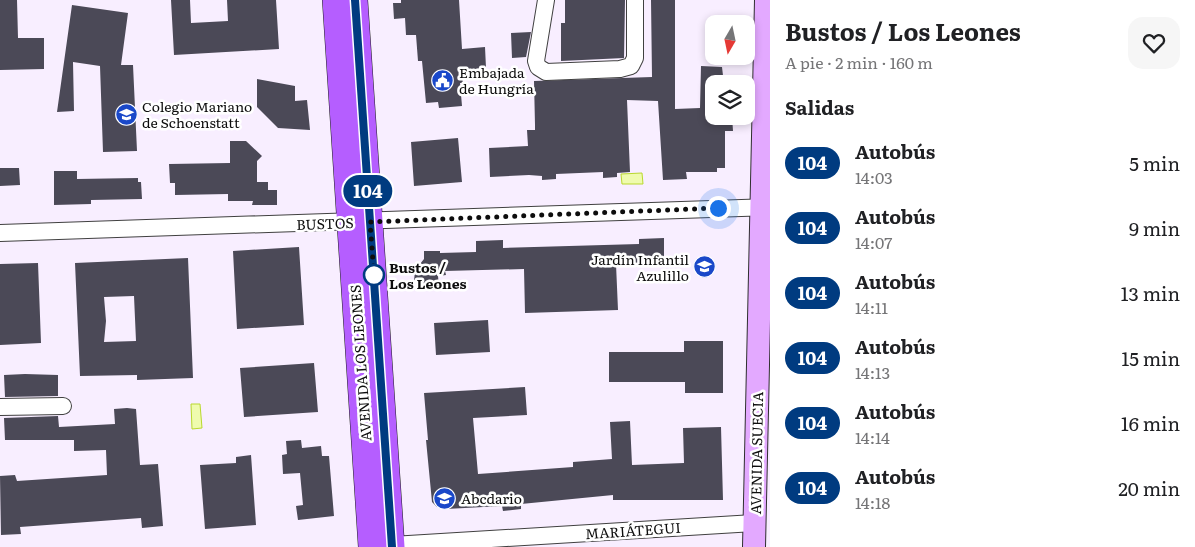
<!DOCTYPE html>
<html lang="es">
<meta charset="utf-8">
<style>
:root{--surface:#fff;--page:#f6f6f6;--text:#202124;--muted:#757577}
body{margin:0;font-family:Literata,serif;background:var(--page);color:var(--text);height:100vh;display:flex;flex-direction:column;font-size:19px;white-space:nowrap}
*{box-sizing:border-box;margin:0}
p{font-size:16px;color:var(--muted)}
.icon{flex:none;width:28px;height:28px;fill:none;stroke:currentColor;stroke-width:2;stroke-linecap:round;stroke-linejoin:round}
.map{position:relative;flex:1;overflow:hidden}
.drawer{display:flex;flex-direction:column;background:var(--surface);width:425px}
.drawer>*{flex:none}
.badge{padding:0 10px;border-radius:16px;font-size:18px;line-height:32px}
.needle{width:32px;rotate:189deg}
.controls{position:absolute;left:705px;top:15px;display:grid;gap:10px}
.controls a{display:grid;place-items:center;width:50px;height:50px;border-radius:10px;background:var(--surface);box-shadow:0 2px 8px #0003;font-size:25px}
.you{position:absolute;width:25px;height:25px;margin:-12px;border:4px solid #fff;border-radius:50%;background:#1a73e8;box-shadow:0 0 0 8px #1a73e833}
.map>.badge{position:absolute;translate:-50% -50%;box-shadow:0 0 0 2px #fff}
h2{padding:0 15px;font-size:19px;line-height:45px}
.round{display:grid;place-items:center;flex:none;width:52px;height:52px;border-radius:15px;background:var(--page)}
.summary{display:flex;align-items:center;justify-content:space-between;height:85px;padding:0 15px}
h1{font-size:24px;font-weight:700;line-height:38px}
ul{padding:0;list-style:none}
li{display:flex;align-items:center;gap:15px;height:65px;padding:0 15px}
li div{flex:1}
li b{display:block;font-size:19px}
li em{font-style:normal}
li .badge{min-width:55px;font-weight:700;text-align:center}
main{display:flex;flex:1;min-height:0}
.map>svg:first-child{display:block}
</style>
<main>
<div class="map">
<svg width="770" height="547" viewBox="0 0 770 547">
<rect width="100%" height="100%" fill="#f8eeff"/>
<path fill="#effbae" stroke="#b9d82e" d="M642,173L643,184H622L621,174Z
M191,404H200L202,428L192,429Z"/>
<path fill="#4b4957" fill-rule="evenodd" d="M0,0H17L18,38H44V69L0,70Z
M171,0H190L191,23L228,21L227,0H276L279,49L174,55Z
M401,0H459L462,49L485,47L486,68L475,69L476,76L462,77L463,83H460L462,106L439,108L438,102L426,103L422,61H418L416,35H406L405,18L394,19L393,3H401Z
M565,0H625L624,58L561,61V23H565Z
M651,0H675V109L700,108L701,66L722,67L724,84H714V116H732L733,131H725V168H717V172H686L687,179L663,180L658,101L627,100L630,172L617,173V177L603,178V172L556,174V179L542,180V176L529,175L490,177L489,148L528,146L527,130H535V125L534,81L652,77Z
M72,5L128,13L121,65H133L137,151L103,152L100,66L73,62L74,111L57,112Z
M531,32L526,57L512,58L511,33Z
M257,79L295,86V101L307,100L310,130L278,128L257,107Z
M458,138L462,182L414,186L411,142Z
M230,141H246L262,156L257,161V182H268V190H277V205H252L253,201H228V194L175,195V183H170L169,164L230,163Z
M0,168H19L20,185L0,186Z
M54,171H77V179L138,178V182H141L142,199L91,200V204L54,205Z
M664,238V262L616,264L618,310L525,313L524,269L445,271L446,275L438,276L439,287L414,281L415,271L420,268V264L424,259V251H440V253L476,252V241L503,240V248L639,244V239Z
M299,247L304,325L237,329L233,251Z
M188,258L193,378L137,380V375L80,376L75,263ZM134,296L136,341L104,342L106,321L104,297Z
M38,263L41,343L0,345V264Z
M488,320L490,352L436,355L434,323Z
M684,341H723V393H685V382H609V352H684Z
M314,363L318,412L244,417L240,368Z
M25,374L58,375V396L5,397L4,375Z
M525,387L527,415L473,418L478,474L573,467V462L612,459L610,422L630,421L632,465L684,463L683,428L721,427L723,500H613V495L521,504V509L503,511L502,506L446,509V506L437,507L432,502L426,440H428L424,393Z
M127,408L136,409L140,465L158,464L163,526L142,528L141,518L20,527L21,534L1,535L0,476L15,475L17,481L107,475L106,450L74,451V440H5L4,418L58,416L59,427L115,424L114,409Z
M301,440L302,448L321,446L322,456H329L334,516L298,520L296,506L303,505L300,473L283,474L282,455L287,454L286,441Z
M251,455L256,525L205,529L200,465L236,463V457Z"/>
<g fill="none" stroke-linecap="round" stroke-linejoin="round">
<defs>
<path id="street" d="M546,0L536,61L538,67L546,72L620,69L631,66L635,58V0
M0,233L770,207
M0,407L63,406
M392,545L754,523"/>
<path id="secondary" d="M754,547L766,0"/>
<path id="primary" d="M335,0L371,547
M355,0L392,547"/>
</defs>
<use href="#street" stroke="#404040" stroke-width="18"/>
<use href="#secondary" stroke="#2f2f2f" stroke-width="24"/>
<use href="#primary" stroke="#1e1e1e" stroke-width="26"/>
<use href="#street" stroke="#fff" stroke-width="16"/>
<use href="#secondary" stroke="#e3a9ff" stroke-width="22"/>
<use href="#primary" stroke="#b55eff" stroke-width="25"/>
</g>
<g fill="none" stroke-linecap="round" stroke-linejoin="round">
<defs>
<path id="line" d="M355,0L392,547"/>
</defs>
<use href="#line" stroke="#fff" stroke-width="11"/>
<use href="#line" stroke="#003b80" stroke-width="8"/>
<path stroke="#0d0d0d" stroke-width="5" stroke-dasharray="0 9" d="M374,275L370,222L718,208"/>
</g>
<defs>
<symbol id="civic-disc" viewBox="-11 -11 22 22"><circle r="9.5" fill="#1a48c9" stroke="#fff"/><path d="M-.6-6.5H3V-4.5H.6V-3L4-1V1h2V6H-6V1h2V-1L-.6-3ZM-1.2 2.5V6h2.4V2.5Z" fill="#fff"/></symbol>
<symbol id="school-disc" viewBox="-11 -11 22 22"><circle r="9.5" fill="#1a48c9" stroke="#fff"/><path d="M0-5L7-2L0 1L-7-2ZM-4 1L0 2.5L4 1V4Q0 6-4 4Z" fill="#fff"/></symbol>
</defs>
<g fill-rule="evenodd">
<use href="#civic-disc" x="430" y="68" width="25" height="25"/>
<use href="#school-disc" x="114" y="102" width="25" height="25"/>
<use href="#school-disc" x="692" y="254" width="25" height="25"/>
<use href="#school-disc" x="432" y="486" width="25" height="25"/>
</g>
<circle fill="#fff" stroke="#003b80" stroke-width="2.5" cx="374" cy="275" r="10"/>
<g text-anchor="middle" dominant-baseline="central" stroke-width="5" stroke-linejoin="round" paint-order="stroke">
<g font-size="14" fill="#0d0d0d" stroke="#fff" text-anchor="start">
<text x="459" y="72">Embajada<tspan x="459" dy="16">de Hungría</tspan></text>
<text x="142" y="106">Colegio Mariano<tspan x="142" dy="16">de Schoenstatt</tspan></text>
<text x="689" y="259" text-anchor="end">Jardín Infantil<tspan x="689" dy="16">Azulillo</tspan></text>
<text x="461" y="498">Abcdario</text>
</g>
<g font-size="14" fill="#0d0d0d" stroke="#fff">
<text transform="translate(325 223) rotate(-2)">BUSTOS</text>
<text transform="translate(360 363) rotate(-94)">AVENIDA LOS LEONES</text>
<text transform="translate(756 453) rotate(-89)">AVENIDA SUECIA</text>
<text transform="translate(633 530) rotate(-4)">MARIÁTEGUI</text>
</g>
<g font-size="14" font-weight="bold" fill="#0d0d0d" stroke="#fff" text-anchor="start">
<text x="389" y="267">Bustos /<tspan x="389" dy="16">Los Leones</tspan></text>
</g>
</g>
</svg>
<div class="controls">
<a><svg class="needle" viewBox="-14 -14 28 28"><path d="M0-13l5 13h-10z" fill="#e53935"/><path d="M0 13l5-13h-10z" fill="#757577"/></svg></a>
<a><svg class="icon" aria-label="layers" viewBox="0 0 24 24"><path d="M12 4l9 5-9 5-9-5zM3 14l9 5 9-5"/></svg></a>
</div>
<div class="you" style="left:718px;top:208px"></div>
<b class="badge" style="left:368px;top:191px;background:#003b80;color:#fff">104</b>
</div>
<section class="drawer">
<div class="summary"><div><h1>Bustos / Los Leones</h1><p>A pie · 2 min · 160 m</p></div><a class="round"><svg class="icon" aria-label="heart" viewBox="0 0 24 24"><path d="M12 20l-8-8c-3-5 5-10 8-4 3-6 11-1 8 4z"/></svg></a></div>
<h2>Salidas</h2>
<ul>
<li><span class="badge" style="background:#003b80;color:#fff">104</span><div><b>Autobús</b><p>14:03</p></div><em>5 min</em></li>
<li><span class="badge" style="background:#003b80;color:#fff">104</span><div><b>Autobús</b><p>14:07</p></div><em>9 min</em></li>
<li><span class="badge" style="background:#003b80;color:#fff">104</span><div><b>Autobús</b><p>14:11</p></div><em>13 min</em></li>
<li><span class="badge" style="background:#003b80;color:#fff">104</span><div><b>Autobús</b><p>14:13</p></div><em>15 min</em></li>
<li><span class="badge" style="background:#003b80;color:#fff">104</span><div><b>Autobús</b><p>14:14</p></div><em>16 min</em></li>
<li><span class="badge" style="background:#003b80;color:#fff">104</span><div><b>Autobús</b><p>14:18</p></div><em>20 min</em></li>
</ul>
</section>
</main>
